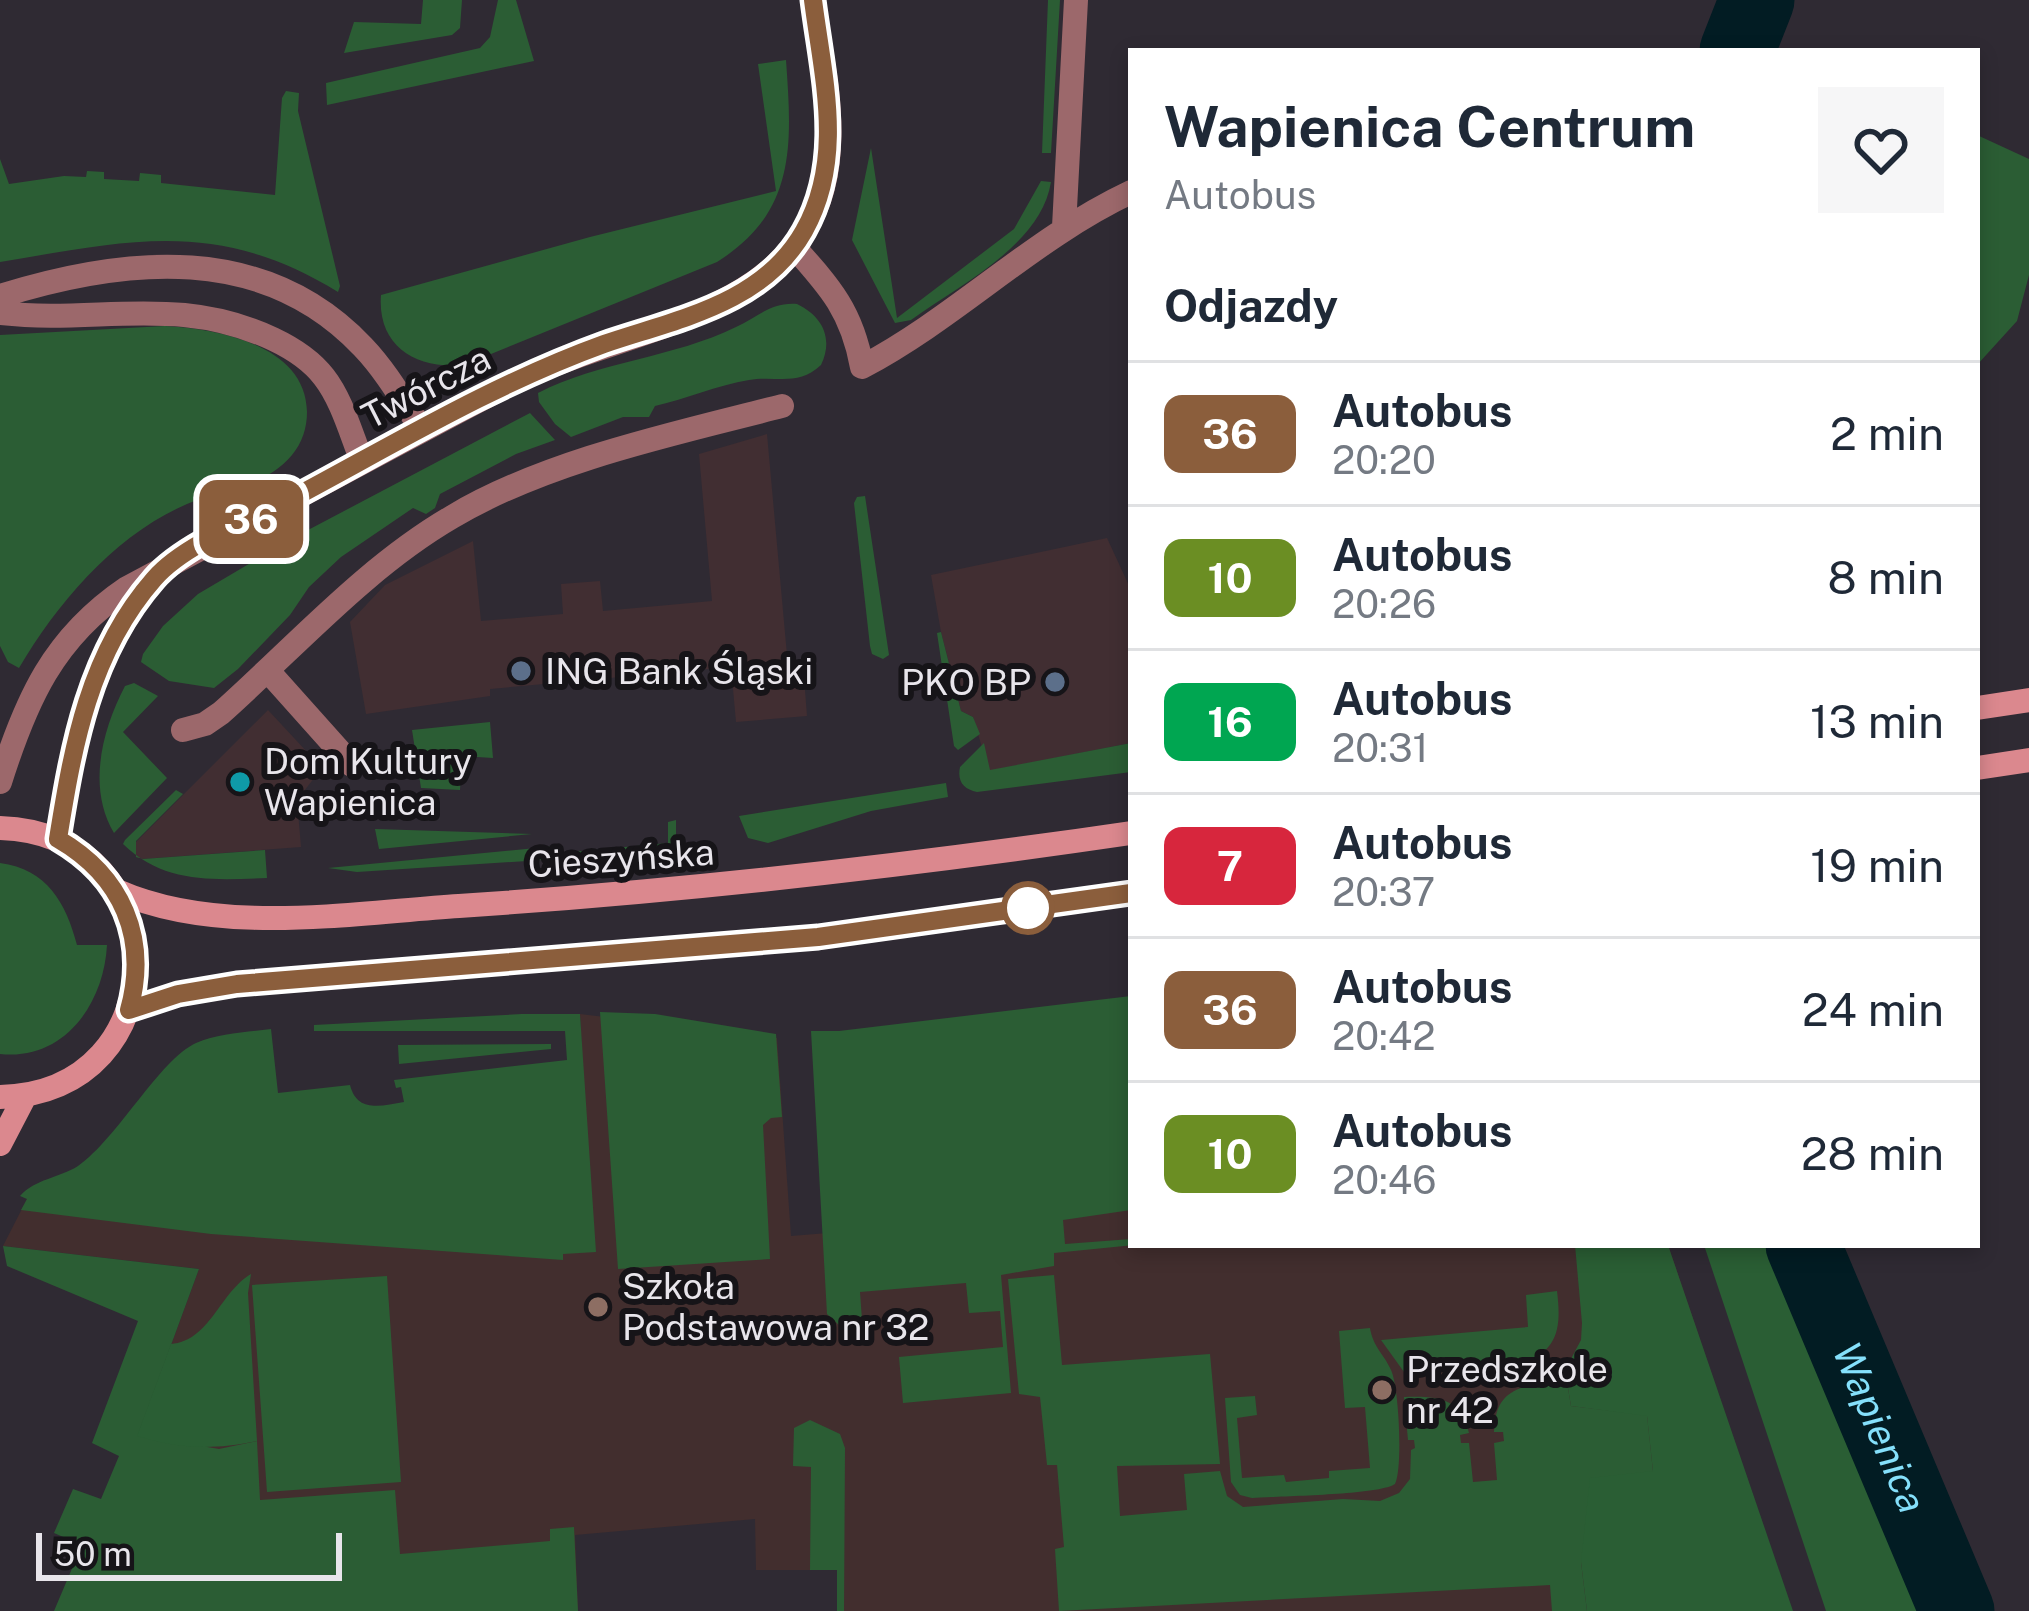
<!DOCTYPE html>
<html lang="pl">
<meta charset="utf-8">
<style>
:root{--surface:#fff;--page:#f6f6f7;--text:#1f2937;--muted:#747a83;--line:#e0e1e3}
body{margin:0;font-family:"Public Sans",sans-serif;background:var(--page);color:var(--text);height:100vh;display:flex;flex-direction:column;font-size:45px;white-space:nowrap}
*{box-sizing:border-box;margin:0}
p{font-size:39px;color:var(--muted)}
.icon{flex:none;width:66px;height:66px;fill:none;stroke:currentColor;stroke-width:2;stroke-linecap:round;stroke-linejoin:round}
.map{position:relative;flex:1;overflow:hidden}
.drawer{position:absolute;left:1128px;top:48px;width:852px;height:1200px;display:flex;flex-direction:column;background:var(--surface);border-radius:0px;box-shadow:0 6px 18px #0003}
.drawer>*{flex:none}
.badge{padding:0 24px;border-radius:18px;font-size:42px;line-height:78px}
.scale{position:absolute;left:36px;bottom:30px;width:306px;box-sizing:border-box;padding-left:12px;border:6px solid #e8e5eb;border-top:0;font-size:33px;line-height:42px;white-space:nowrap;color:#e8e5eb;-webkit-text-stroke:9px #161418;paint-order:stroke}
.map>.badge{position:absolute;translate:-50% -50%;box-shadow:0 0 0 6px #fff}
h2{padding:0 36px;font-size:45px;line-height:108px}
.round{display:grid;place-items:center;flex:none;width:126px;height:126px;border-radius:0px;background:var(--page)}
.summary{display:flex;align-items:center;justify-content:space-between;height:204px;padding:0 36px}
h1{font-size:57px;font-weight:700;line-height:90px}
ul{padding:0;list-style:none}
li{display:flex;align-items:center;gap:36px;height:144px;padding:0 36px;border-top:3px solid var(--line)}
li div{flex:1}
li b{display:block;font-size:45px}
li em{font-style:normal}
li .badge{min-width:132px;font-weight:700;text-align:center}
.map>svg:first-child{display:block}
</style>
<div class="map">
<svg width="2029" height="1611" viewBox="0 0 2029 1611">
<rect width="100%" height="100%" fill="#2f2a33"/>
<path fill="#412e32" d="M767,434L789,677H804L807,716L736,722L731,667L490,689V696L366,714L350,622L385,585L473,541L481,621L563,614L561,584L600,581L603,611L712,601L699,454Z
M1107,538L1131,590V743L989,771L973,717L961,711L941,632L931,575Z
M268,710L322,768L297,800L301,847L143,859L136,857V842Z"/>
<path fill="#422e2e" d="M580,1014L777,1038L791,1236L840,1232L1131,1185V1245H1668L1764,1528L1582,1562L1587,1611H837V1570H756L755,1519L575,1535L578,1611H73L199,1269L3,1246L27,1199L266,1126L583,1073Z"/>
<path fill="#2b5d34" d="M423,0H462L460,28L452,35L344,53L354,22L421,24Z
M498,0H516L534,61L327,105L326,83L480,48L490,37Z
M1048,0H1060L1051,153H1042Z
M786,60C792,144 797,212 717,262L464,365C416,370 377,346 381,295L590,237L776,191L758,64Z
M286,91L299,93L298,111L340,286L338,292C217,218 132,240 0,262V159L9,184L64,176L86,177L87,171L104,172V179L139,181L140,173L161,175V183L275,195L282,98Z
M1977,135L2029,159V275L2017,321L1977,365Z
M871,148L897,318L1014,229L1041,181L1051,182C1041,245 961,284 911,320L895,323L852,240Z
M797,304C822,316 834,338 821,365C798,387 776,375 749,380C718,385 686,399 655,406L649,417H623L571,437L555,424L539,402L538,393C600,361 673,358 736,327C758,317 771,302 797,304Z
M165,326C218,329 306,345 307,412C307,428 302,443 292,455C264,488 225,488 187,504C115,535 58,602 19,668L8,662L0,646V335Z
M530,413L555,440L516,454L440,494L435,508L426,514L413,508L341,557L309,587L290,615L238,669L214,688L169,681L141,662L143,654L163,626L198,594L291,539Z
M865,496L889,655L883,659L872,654L870,646L854,503L857,497Z
M941,632L961,711L973,717L980,734L958,750L954,746L937,633Z
M134,683L158,696L123,732L167,778L114,833C87,788 102,730 125,686Z
M490,722L493,758L462,756L460,790L421,788L412,730Z
M984,743L990,770L1131,743V772L977,792C964,789 957,782 960,767Z
M946,783L948,797L871,811L768,843L748,838L739,816Z
M176,790L183,794L136,841V857L143,859L265,850L267,878C213,880 164,884 123,844L125,840Z
M676,820V846L665,852L357,872L328,868L557,846L560,857L561,853L668,843V822Z
M375,829L532,834L379,849Z
M0,863C47,869 66,903 77,945H107C104,1004 64,1061 0,1054Z
M1131,996V1210L1063,1220L1065,1244L1131,1239L1134,1245L1054,1253V1266L1001,1275L1011,1393L903,1403L899,1357L1003,1347L1000,1311L969,1313L966,1283L860,1292L862,1320L841,1327L827,1314L811,1031H839Z
M600,1012L655,1014L776,1034L782,1117L771,1118L763,1125L770,1259L618,1269Z
M522,1014H580L596,1252L563,1254V1260L211,1234L21,1210L27,1199L20,1196C35,1179 59,1178 78,1166C118,1138 159,1060 196,1043C219,1033 247,1032 271,1029L278,1093L350,1085C357,1113 381,1106 404,1102L401,1087L396,1088L394,1080L567,1060L565,1031H314V1025Z
M551,1044V1049L399,1064L398,1045Z
M3,1246L199,1269L138,1435L219,1449L257,1441L260,1500L395,1490L400,1554L550,1541V1529L574,1527L578,1611H54L82,1545L54,1533L73,1489L101,1499L119,1456L92,1443L138,1321L7,1266Z
M1054,1275L1062,1365L1210,1354L1220,1464L1117,1466L1120,1516L1187,1510L1184,1474L1220,1471L1227,1496L1243,1507L1343,1499L1380,1501L1399,1493L1410,1479L1411,1450L1415,1448L1414,1440H1408L1404,1397C1436,1396 1461,1397 1469,1433L1460,1435L1461,1443H1469L1473,1482L1497,1480L1494,1443L1504,1441L1503,1432H1494C1496,1378 1531,1393 1565,1370L1571,1406L1647,1415L1653,1471L1581,1562L1587,1611H1552L1550,1585L1059,1611L1055,1549L1064,1547L1057,1465H1047L1040,1397L1019,1394L1008,1279Z
M387,1276L401,1482L267,1492L252,1285Z
M1557,1291C1561,1324 1560,1350 1524,1362L1404,1372L1381,1340L1528,1327L1526,1295Z
M1370,1328C1373,1347 1384,1354 1391,1370C1399,1387 1403,1468 1395,1484C1379,1495 1280,1496 1252,1498L1240,1495L1231,1482L1225,1398L1255,1396L1257,1415L1237,1418L1242,1478L1284,1475L1286,1482L1329,1478V1471L1370,1468L1365,1407L1345,1408L1339,1331Z
M810,1420L840,1434L845,1448L844,1611H837V1570H810L811,1467L793,1466L794,1428Z"/>
<path fill="#2a5e34" d="M1575,1245H1668L1793,1611H1587L1581,1562L1590,1478L1653,1471L1647,1416L1571,1406L1565,1370L1581,1340L1582,1323Z
M1704,1245H1782L1933,1611H1826Z
M251,1274L248,1293L257,1441C213,1450 180,1449 137,1436L171,1344C210,1341 220,1292 251,1274Z"/>
<g fill="none" stroke-linecap="round" stroke-linejoin="round">
<g stroke="#021c23" stroke-width="75">
<path d="M1737,51L1757,0"/>
<path id="s1" d="M1803,1245L1957,1611"/>
</g>
<path stroke="#9c686b" stroke-width="24" d="M1064,227L1076,0
M794,247C831,288 852,312 862,367C957,317 1033,238 1131,192
M0,296C125,257 264,242 363,347C386,371 403,401 422,430
M0,313C98,324 177,294 273,339C292,348 311,360 324,377C342,400 351,434 362,461
M268,671L352,765
M183,730L205,724L221,713C295,647 366,567 452,517C545,461 677,433 782,406
M0,782C26,700 53,638 127,588L519,379C637,324 822,313 829,147C832,98 820,48 813,0
M58,840C74,741 89,661 152,581"/>
<path stroke="#db888e" stroke-width="24" d="M1977,708L2029,700
M1977,768L2029,760
M0,828C181,833 180,1094 0,1097
M117,891C219,936 350,913 459,906C685,891 907,866 1131,833
M129,1010L178,994L237,984L818,937L1131,893
M0,1144L25,1096"/>
</g>
<g fill="none" stroke-linecap="round" stroke-linejoin="round">
<defs>
<path id="line" d="M813,0C823,78 845,158 804,231C763,304 677,319 604,344C496,383 396,443 295,497C253,518 184,544 154,579C89,653 73,746 58,839C122,876 149,938 129,1010L178,994L237,984L818,937L1131,893"/>
</defs>
<use href="#line" stroke="#fff" stroke-width="27"/>
<use href="#line" stroke="#8b5e3c" stroke-width="18"/>
</g>
<g fill="#5c6f8a" stroke="#161418" stroke-width="4.5">
<circle cx="521" cy="671" r="12"/>
<circle cx="1055" cy="682" r="12"/>
</g>
<circle fill="#0f9aa8" stroke="#161418" stroke-width="4.5" cx="240" cy="782" r="12"/>
<circle fill="#fff" stroke="#8b5e3c" stroke-width="6" cx="1028" cy="908" r="24"/>
<g fill="#8d6e63" stroke="#161418" stroke-width="4.5">
<circle cx="598" cy="1307" r="12"/>
<circle cx="1382" cy="1390" r="12"/>
</g>
<g text-anchor="middle" dominant-baseline="central" stroke-width="12" stroke-linejoin="round" paint-order="stroke">
<g font-size="36" fill="#e8e5eb" stroke="#161418">
<text transform="translate(426 387) rotate(-27)">Twórcza</text>
<text transform="translate(621 858) rotate(-4)">Cieszyńska</text>
</g>
<g font-size="36" fill="#e8e5eb" stroke="#161418" text-anchor="start">
<text x="545" y="671">ING Bank Śląski</text>
<text x="1031" y="682" text-anchor="end">PKO BP</text>
<text x="264" y="761">Dom Kultury<tspan x="264" dy="41">Wapienica</tspan></text>
<text x="622" y="1286">Szkoła<tspan x="622" dy="41">Podstawowa nr 32</tspan></text>
<text x="1406" y="1369">Przedszkole<tspan x="1406" dy="41">nr 42</tspan></text>
</g>
<g font-size="39" font-style="italic" fill="#85e0fb" stroke="#161418">
<text stroke="none"><textPath href="#s1" startOffset="198">Wapienica</textPath></text>
</g>
</g>
</svg>
<div class="scale">50 m</div>
<b class="badge" style="left:251px;top:519px;background:#8b5e3c;color:#fff">36</b>
<section class="drawer">
<div class="summary"><div><h1>Wapienica Centrum</h1><p>Autobus</p></div><a class="round"><svg class="icon" aria-label="heart" viewBox="0 0 24 24"><path d="M12 20l-8-8c-3-5 5-10 8-4 3-6 11-1 8 4z"/></svg></a></div>
<h2>Odjazdy</h2>
<ul>
<li><span class="badge" style="background:#8b5e3c;color:#fff">36</span><div><b>Autobus</b><p>20:20</p></div><em>2 min</em></li>
<li><span class="badge" style="background:#6b8e23;color:#fff">10</span><div><b>Autobus</b><p>20:26</p></div><em>8 min</em></li>
<li><span class="badge" style="background:#00a651;color:#fff">16</span><div><b>Autobus</b><p>20:31</p></div><em>13 min</em></li>
<li><span class="badge" style="background:#d7263d;color:#fff">7</span><div><b>Autobus</b><p>20:37</p></div><em>19 min</em></li>
<li><span class="badge" style="background:#8b5e3c;color:#fff">36</span><div><b>Autobus</b><p>20:42</p></div><em>24 min</em></li>
<li><span class="badge" style="background:#6b8e23;color:#fff">10</span><div><b>Autobus</b><p>20:46</p></div><em>28 min</em></li>
</ul>
</section>
</div>
